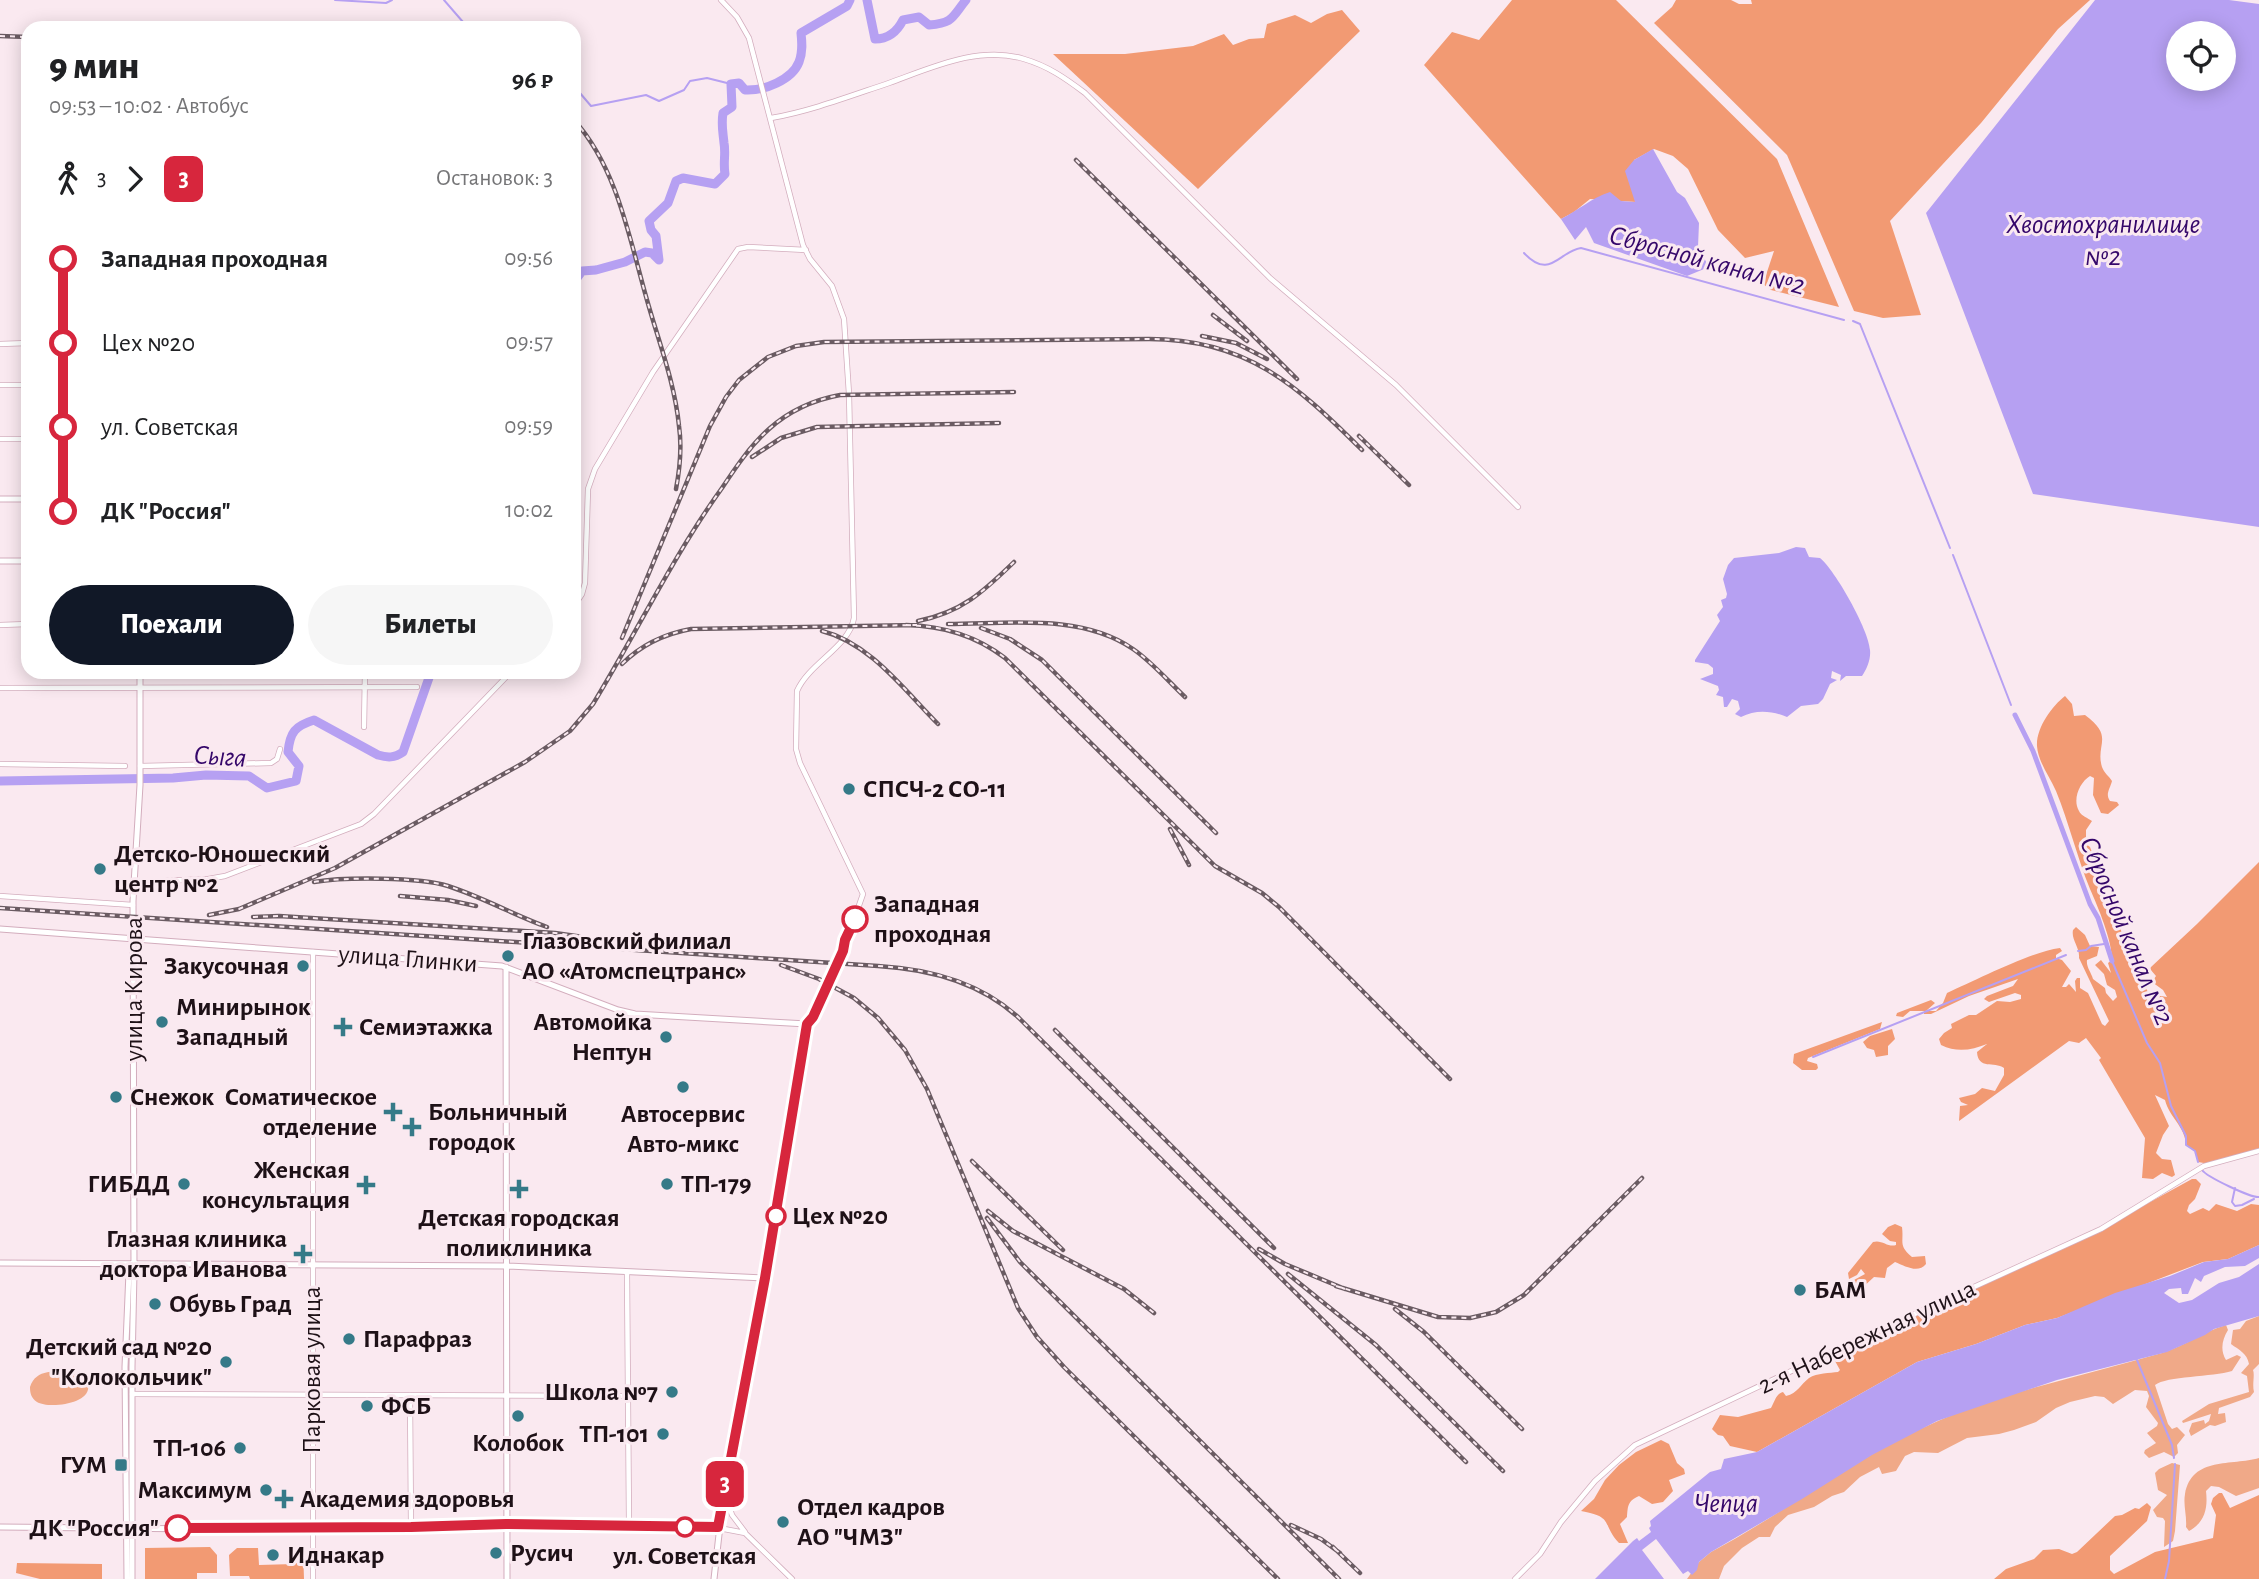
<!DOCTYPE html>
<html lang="ru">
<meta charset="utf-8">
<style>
:root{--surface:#fff;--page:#f6f6f6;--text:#202124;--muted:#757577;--accent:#111827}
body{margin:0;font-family:"Alegreya Sans",sans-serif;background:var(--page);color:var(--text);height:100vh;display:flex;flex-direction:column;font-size:26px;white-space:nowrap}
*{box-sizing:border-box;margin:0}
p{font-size:23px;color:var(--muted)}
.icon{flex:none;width:38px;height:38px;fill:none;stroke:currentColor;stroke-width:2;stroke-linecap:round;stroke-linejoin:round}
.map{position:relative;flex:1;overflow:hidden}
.drawer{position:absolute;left:21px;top:21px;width:560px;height:658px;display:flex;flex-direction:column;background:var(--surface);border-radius:21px;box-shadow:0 4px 18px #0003}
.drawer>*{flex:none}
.badge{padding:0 14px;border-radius:10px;font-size:24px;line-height:46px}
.fabs{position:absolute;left:2166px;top:21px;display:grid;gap:14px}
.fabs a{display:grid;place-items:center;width:70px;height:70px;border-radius:50%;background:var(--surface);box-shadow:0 4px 18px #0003;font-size:35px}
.map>.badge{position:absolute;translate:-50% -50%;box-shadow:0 0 0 4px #fff}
.legs{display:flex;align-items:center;gap:10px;height:77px;padding:0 28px;font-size:23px}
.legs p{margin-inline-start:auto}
.headline{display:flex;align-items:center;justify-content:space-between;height:119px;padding:0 28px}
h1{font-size:38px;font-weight:800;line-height:52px}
.cta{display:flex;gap:14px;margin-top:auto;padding:14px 28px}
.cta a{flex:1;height:80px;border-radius:42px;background:var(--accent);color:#fff;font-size:28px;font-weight:800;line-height:80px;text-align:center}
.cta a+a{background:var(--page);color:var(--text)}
ul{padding:0 28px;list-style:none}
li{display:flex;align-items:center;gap:24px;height:84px;font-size:26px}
li i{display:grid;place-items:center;width:10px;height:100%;margin:0 9px;background:currentColor}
li i::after{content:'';width:18px;height:18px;margin:-9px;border:5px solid;border-radius:50%;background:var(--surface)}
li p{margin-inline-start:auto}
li:first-child i{background:linear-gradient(#0000 50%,currentColor 0)}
li:last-child i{background:linear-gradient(currentColor 50%,#0000 0)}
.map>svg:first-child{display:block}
</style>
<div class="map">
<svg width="2259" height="1579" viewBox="0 0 2259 1579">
<rect width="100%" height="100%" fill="#fae9f0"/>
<path fill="#f0a988" d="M2259,1316V1364L2253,1370C2255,1375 2252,1384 2254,1392L2250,1397L2219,1408L2218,1414L2225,1413L2226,1422L2215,1426L2210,1425L2191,1436L2189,1431L2192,1423L2204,1420L2205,1424L2209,1421L2211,1414L2183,1423L2182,1421L2209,1404L2249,1392L2247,1376L2241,1373L2249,1364C2247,1353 2239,1350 2231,1344L2233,1330L2240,1329L2246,1321Z
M2226,1325L2228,1330C2222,1340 2220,1350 2226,1360L2237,1355L2241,1357L2232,1371C2213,1377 2166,1376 2155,1385L2168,1424L2172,1429L2177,1427L2185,1435L2177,1445L2178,1453L2174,1457L2164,1452L2149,1458L2144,1453L2145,1450L2156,1443L2147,1433L2157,1426L2158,1423L2146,1407L2149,1396L2147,1391L2135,1390L2113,1404L2104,1397L2095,1396L2070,1402L2056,1408L2036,1422L2014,1430L1999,1434L1967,1438L1938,1453L1914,1452L1905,1456L1896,1471L1882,1474L1879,1467L1860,1477L1844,1492L1832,1496L1814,1507L1788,1515L1775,1527L1770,1537H1759L1742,1548L1724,1566L1719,1579H1687L1699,1562L1711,1552C1788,1511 1858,1455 1938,1421C2010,1390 2087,1375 2162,1353C2185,1346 2204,1331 2226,1325Z
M72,1371L82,1374C107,1403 50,1410 37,1402C31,1398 30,1393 30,1387C36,1368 56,1372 72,1371Z
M2259,1458V1488L2236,1496L2219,1487L2211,1486L2206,1491C2208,1508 2205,1522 2189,1531L2186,1527C2187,1516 2183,1505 2185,1494C2192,1456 2232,1466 2259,1458Z
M2172,1463L2180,1465L2175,1531L2173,1541L2164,1547L2165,1521L2163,1518L2157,1517L2153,1510L2167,1495L2158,1490L2155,1473L2159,1469Z"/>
<path fill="#f29a73" d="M1512,0H1616L1777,159L1839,307L1771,290L1763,284L1774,251L1745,258L1718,230L1688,169L1673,156L1654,149L1634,160L1636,202L1590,199L1574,212L1561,219L1424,65L1452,32L1479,40Z
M1676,0H1731L1739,4H1752L1751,0H2090L2058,29L1981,123L1890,221L1921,315L1883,318L1854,311L1787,155L1654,23L1672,7Z
M1342,10L1360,31L1198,189L1053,54H1125L1193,46L1224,34L1233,45L1249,39L1264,38L1267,24L1295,15L1311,23L1327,14Z
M2065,696L2072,704L2074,716L2085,715C2115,737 2095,744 2102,767C2104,773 2109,776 2112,781C2110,789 2105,794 2110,801L2117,802L2119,805L2108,814L2101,813L2093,795L2094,778L2090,776C2080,782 2072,799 2079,811C2081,816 2088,818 2092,821L2086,830V844L2090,847L2119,923L2127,952L2149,994L2167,997L2163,990L2152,982L2156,976L2150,969L2151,967L2197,924L2259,862V1151L2210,1164L2198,1162L2195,1151L2186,1145C2185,1126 2169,1117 2165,1100L2155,1095L2169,1126L2163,1135L2156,1153L2162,1159L2171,1160L2175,1175L2172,1177L2162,1173L2153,1179L2142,1178L2145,1138L2099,1060L2101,1058L2086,1038L2079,1043L2069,1041L1959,1121L1960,1106L1968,1105L1961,1102L1959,1098L1975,1094L1982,1088L1995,1091L2004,1075V1068C1994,1061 1978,1070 1977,1052L1987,1044C1972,1050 1957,1053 1941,1045L1939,1039L1944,1033L1952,1028L1951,1024L1969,1015H1976L1997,1001L2010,1002L2021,999V995L2015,993L1989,1002L1984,999L1987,996L2013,986L2018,979L1969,996L1931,1014H1924V1011H1910L1903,1017L1896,1016L1897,1013L1931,1000L1935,1003L1926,1011H1936L1943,1003L1947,993C1977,980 2030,952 2060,948L2062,951L2056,955V958L2062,960L2071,971L2062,987H2066L2069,984L2076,992L2075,981L2077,978H2080V988L2088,993L2102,1024L2105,1026L2109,1021L2079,958C2080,947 2071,940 2073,930L2076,927L2085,935L2090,946L2099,947L2097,956L2087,960C2086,967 2091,972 2093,979L2105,988L2106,993L2113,1001L2117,997L2115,990L2107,985L2104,974L2095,965L2101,960L2111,973L2108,963L2112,960C2112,940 2098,907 2090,889C2077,857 2069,823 2056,791C2050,777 2038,762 2037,746C2036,728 2052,706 2065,696Z
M1882,1022L1880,1029L1808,1058L1807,1061L1817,1064L1818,1068L1816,1070H1802L1793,1063L1794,1054Z
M1892,1029L1895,1039L1888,1046V1055L1876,1057L1874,1050L1867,1048L1863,1042L1870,1036Z
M2192,1179H2196L2201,1184L2195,1199L2189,1205L2187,1211L2190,1214L2203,1208L2209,1211L2216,1204L2237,1211L2251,1204L2259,1205V1245L2228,1259L2203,1262L2057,1318L2025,1325L1976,1344L1917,1362L1757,1452L1730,1446L1723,1436L1718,1435L1712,1429L1720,1415L1738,1417L1771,1408C1775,1401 1776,1394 1783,1392L1786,1396C1798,1393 1800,1385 1809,1378C1817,1373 1830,1373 1838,1372L1840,1370L1835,1361L1840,1348L2101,1229Z
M1895,1224L1902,1227C1904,1243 1898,1245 1912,1257L1925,1256L1926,1264C1918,1274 1905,1266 1895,1262L1887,1268L1885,1278L1874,1277L1861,1289L1852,1291L1854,1280L1865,1274L1861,1269L1857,1275L1849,1279L1848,1273L1873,1242C1882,1239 1888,1248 1896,1245V1242L1890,1241L1882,1234L1888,1227Z
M1661,1440L1669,1444L1677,1463L1684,1469L1685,1474L1669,1480L1673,1491L1663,1502L1652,1504L1639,1496C1627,1501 1628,1507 1627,1517L1620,1524L1628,1543H1619C1601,1524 1615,1517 1581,1511L1594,1499L1605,1480L1619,1465L1636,1452Z
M2219,1493H2222L2230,1508L2259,1495V1579H1994L2006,1569L2034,1559L2043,1550L2059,1549L2072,1554L2077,1552L2115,1516L2122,1515L2135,1508L2139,1509L2147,1503L2151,1507L2147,1521L2110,1556V1570L2114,1574L2155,1552L2213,1538L2216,1515L2211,1504L2213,1498Z
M210,1547L217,1555V1573H197V1579H145V1548Z
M237,1548H258L259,1565L294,1564V1548H303L304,1579H250L249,1576H230L229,1555Z
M17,1563L102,1564V1579H40L16,1573Z"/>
<path fill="#b6a0f2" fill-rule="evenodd" d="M2095,0H2229L2259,4V527L2033,494L1926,213ZM2179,33H2224V79H2179Z
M1653,149L1677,192L1685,198L1699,223L1698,247L1709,267L1687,276L1594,243L1586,227L1575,240L1561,219C1579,210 1591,198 1610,192L1621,201L1635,202L1625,171L1634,160Z
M1796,547L1805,548L1809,557L1820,558C1835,570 1869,630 1870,650C1871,659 1867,669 1862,676H1846L1840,681L1841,675L1832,671L1831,678L1837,680L1830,684L1823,699L1818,704L1801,706L1787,717C1773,711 1756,709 1741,717L1735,714L1740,709L1738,701L1732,699L1727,707H1724L1723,697L1716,695L1719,690L1718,686L1700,679L1713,674V668L1708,664L1695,662V660L1720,621L1717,615L1723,607L1721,600L1726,598L1727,594L1723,579L1728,565L1734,558L1779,553Z
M2259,1245V1258L2245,1266L2225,1267L2204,1276L2201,1282L2195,1278L2188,1294H2182L2181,1288L2169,1289L2164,1293L2179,1303L2192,1300L2219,1283L2239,1277L2259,1264V1316L2214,1329L2205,1335L2167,1352L2057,1380L1937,1421L1872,1455L1802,1499L1711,1552L1699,1562L1697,1570L1692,1575L1688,1571L1683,1574L1656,1539L1642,1550L1664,1579H1595L1633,1541L1637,1538L1639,1541L1651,1532L1649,1528L1651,1526L1650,1521L1710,1472L1721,1469L1724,1459L1757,1452L1917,1362L1976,1344L2025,1325L2057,1318L2115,1293L2170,1276L2204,1262L2228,1259Z"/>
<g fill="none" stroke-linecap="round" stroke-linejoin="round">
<path stroke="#b6a0f2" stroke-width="2" d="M335,0L386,3L392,0
M444,0L463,22L478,28
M574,86L591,106L646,95L659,101L684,90L690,81L707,78L731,84
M1524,253C1550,281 1559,251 1581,248L1844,320
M1853,321L1860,324L1950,548
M1953,555L2011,705
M2078,951L2086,950L2091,946L2104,944
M2112,961L2147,1043L2160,1063L2171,1106L2186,1136V1145L2195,1151L2198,1162
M1813,1057L2066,955
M2202,1170C2207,1177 2251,1198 2259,1197
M2235,1188L2232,1202L2235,1206L2242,1205L2254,1199
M2137,1360L2172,1445L2174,1458
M2165,1579L2169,1561L2175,1464"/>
<path stroke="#b6a0f2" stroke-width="5" d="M2015,715L2033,751L2090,904L2098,918L2112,961"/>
<path stroke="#b6a0f2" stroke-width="9" d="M867,0L875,39C888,39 897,32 903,20L919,17L929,25C954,23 952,17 966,0
M574,282L582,271L596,270L625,262L645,252L652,253L659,260L656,236L651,230L649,221L668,203L676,181L683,178L715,184L725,174C723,163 726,153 724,143C723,132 721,125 723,113L732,107L731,84L739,83L745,90C764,91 792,80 799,62C803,52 802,42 801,33L847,6L850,0
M0,781L173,778L206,775L249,776L267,788L296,781L299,766L288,752C290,732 295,726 314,720L378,755C388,758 394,758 403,752L431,672"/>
<defs>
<path id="street" d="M721,0L737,17L749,38L803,245L810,259L832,286L844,319L849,394L854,618C849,647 809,663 797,691L796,749L800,763L863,894L843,951L812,1021L807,1024
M771,118C811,111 850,96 889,83C931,68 979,45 1024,59C1048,66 1065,78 1085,93L1270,278L1396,385L1518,507
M0,344L28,343
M0,385H28
M0,439H28
M574,606L582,594L585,583L588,489L595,469L653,372L738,249L748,247L806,250
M0,625L28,624
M0,688L417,687
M364,727L365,672
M0,764L125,766
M140,766L271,763L277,759L280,749
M134,882L208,879L225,876L361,824L374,814L511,672
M0,896L133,905
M313,952V1579
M627,1272L629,1525
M132,1394L627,1396
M410,1395L411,1527
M725,1494L732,1515L745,1532
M719,1528L745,1533L792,1579
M1515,1579L1540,1554L1561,1522L1595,1481L1635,1445L1840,1348L2101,1229L2204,1166L2259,1151"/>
<path id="secondary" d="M0,499H28
M0,561H28
M0,929L502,966L618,1010L635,1014L807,1024L765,1278L724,1490L714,1579
M506,967L507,1579
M0,1263L508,1266L765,1278
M0,1527L202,1529L507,1524L718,1527
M127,1579L125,1367L129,1272L133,1264
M132,1579V1367L134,1272L133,901L140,785V672"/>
</defs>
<use href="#street" stroke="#d3adbd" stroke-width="6"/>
<use href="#secondary" stroke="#d3adbd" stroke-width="7"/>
<use href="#street" stroke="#fff" stroke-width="4.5"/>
<use href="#secondary" stroke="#fff" stroke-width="5"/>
<defs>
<path id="rail" d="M0,36L28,37
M574,120C619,170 630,243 649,307C660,345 675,385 679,426C682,447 680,468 676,489
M1076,160L1297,379
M1213,315L1247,341
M1202,336L1236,343L1267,359
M1359,436L1409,485
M752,457L781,438L817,427L999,423
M918,621C962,612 983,592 1014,562
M948,624C1008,624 1081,613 1133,649C1152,662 1168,681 1185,697
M906,625C943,626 975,635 1005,658L1215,866L1262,893L1279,907L1450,1079
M981,628L1010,639L1042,660L1216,833
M822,631C870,643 904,690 938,724
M622,638L710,426L726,397L739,380L768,357L796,346L824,342L1149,339C1246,339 1297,385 1362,450
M622,664C641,645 664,634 691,629L917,625
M1170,829L1189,865
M314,882C344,877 420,877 448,886C482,897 514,915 547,927
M400,896L448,900L476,906
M0,908L878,966C930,969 980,982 1019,1018L1466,1462
M209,915L239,909L335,868L525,762L570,731L593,704C637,632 673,556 722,488C736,467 750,446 769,429C789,411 813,400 840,395L1014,392
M253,917L279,916L555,933L590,938
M781,965L819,979L854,998L878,1018L905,1050L927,1089L1018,1308L1037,1337L1064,1367L1278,1579
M1055,1030L1274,1248
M972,1161L1063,1250
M988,1211L1013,1231L1124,1289L1154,1313
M987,1218L1020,1262L1339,1579
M1259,1249L1285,1264L1345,1289
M1288,1274L1376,1345L1503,1471
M1336,1286L1438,1317L1470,1318L1496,1312L1524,1295L1642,1178
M1395,1309L1424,1332L1522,1429
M1291,1525L1321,1539L1340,1553
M1333,1547L1360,1573"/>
</defs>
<use href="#rail" stroke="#6a5b62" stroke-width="4.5"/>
<use href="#rail" stroke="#fae9f0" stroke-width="2" stroke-dasharray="5" stroke-linecap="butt"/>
</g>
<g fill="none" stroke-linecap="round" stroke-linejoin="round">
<defs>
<path id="line-1" d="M178,1528L411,1527L506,1524L718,1527L765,1278L807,1024L813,1017L843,951L845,940L855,919"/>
</defs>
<use href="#line-1" stroke="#fff" stroke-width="16"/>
<use href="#line-1" stroke="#d7263d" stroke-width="10"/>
</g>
<g fill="#357a88" stroke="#fae9f0" stroke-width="2.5">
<circle cx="849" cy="789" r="7"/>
<circle cx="100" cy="869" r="7"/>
<circle cx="508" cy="956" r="7"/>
<circle cx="303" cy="966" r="7"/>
<circle cx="162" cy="1022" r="7"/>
<path d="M339.5 1016.5h7v7h7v7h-7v7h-7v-7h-7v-7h7z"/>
<circle cx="666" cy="1037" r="7"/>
<circle cx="683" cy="1087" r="7"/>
<circle cx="116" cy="1097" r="7"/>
<path d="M389.5 1101.5h7v7h7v7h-7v7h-7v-7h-7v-7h7z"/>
<path d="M408.5 1116.5h7v7h7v7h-7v7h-7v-7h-7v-7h7z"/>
<circle cx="184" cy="1184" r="7"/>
<circle cx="667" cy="1184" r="7"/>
<path d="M362.5 1174.5h7v7h7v7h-7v7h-7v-7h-7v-7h7z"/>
<path d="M515.5 1178.5h7v7h7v7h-7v7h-7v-7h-7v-7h7z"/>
<path d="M299.5 1243.5h7v7h7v7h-7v7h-7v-7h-7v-7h7z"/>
<circle cx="1800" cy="1290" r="7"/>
<circle cx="155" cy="1304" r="7"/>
<circle cx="349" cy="1339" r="7"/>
<circle cx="226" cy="1362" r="7"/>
<circle cx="672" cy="1392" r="7"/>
<circle cx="367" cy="1406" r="7"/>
<circle cx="518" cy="1416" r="7"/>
<circle cx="663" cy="1434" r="7"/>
<circle cx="240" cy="1448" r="7"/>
<rect x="114" y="1458" width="14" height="14" rx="3.5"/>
<circle cx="266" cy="1490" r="7"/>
<path d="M280.5 1488.5h7v7h7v7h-7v7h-7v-7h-7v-7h7z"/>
<circle cx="783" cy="1522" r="7"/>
<circle cx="496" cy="1553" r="7"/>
<circle cx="273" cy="1555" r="7"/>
</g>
<g fill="#fff" stroke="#d7263d" stroke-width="3.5">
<circle cx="855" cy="919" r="12"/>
<circle cx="776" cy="1216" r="9"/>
<circle cx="685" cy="1527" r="9"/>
<circle cx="178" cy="1528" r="12"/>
</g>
<g text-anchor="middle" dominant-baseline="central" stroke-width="6" stroke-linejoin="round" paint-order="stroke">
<g font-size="26" font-weight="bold" fill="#1e1117" stroke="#fae9f0" text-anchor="start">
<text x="863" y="789">СПСЧ-2 СО-11</text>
<text x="114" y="854">Детско-Юношеский<tspan x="114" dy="30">центр №2</tspan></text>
<text x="522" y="941">Глазовский филиал<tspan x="522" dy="30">АО «Атомспецтранс»</tspan></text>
<text x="289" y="966" text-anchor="end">Закусочная</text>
<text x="176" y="1007">Минирынок<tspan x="176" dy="30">Западный</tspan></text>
<text x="652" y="1022" text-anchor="end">Автомойка<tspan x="652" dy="30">Нептун</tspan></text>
<text x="359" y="1027">Семиэтажка</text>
<text x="130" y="1097">Снежок</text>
<text x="377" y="1097" text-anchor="end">Соматическое<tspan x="377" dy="30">отделение</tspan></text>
<text x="428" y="1112">Больничный<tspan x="428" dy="30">городок</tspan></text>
<text x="683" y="1114" text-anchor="middle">Автосервис<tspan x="683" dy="30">Авто-микс</tspan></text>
<text x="350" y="1170" text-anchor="end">Женская<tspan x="350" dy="30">консультация</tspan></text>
<text x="170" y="1184" text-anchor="end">ГИБДД</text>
<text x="681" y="1184">ТП-179</text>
<text x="519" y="1218" text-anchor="middle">Детская городская<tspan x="519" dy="30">поликлиника</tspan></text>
<text x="287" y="1239" text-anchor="end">Глазная клиника<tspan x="287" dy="30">доктора Иванова</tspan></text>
<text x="1814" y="1290">БАМ</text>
<text x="169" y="1304">Обувь Град</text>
<text x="363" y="1339">Парафраз</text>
<text x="212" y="1347" text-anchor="end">Детский сад №20<tspan x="212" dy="30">"Колокольчик"</tspan></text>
<text x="658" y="1392" text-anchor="end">Школа №7</text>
<text x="381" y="1406">ФСБ</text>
<text x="649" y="1434" text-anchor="end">ТП-101</text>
<text x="518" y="1443" text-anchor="middle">Колобок</text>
<text x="226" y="1448" text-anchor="end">ТП-106</text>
<text x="107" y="1465" text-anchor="end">ГУМ</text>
<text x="252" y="1490" text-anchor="end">Максимум</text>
<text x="300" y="1499">Академия здоровья</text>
<text x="797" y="1507">Отдел кадров<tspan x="797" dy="30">АО "ЧМЗ"</tspan></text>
<text x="510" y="1553">Русич</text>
<text x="287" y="1555">Иднакар</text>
</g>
<g font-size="26" font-weight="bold" fill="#1e1117" stroke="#fae9f0" text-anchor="start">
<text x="874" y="904">Западная<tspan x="874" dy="30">проходная</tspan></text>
<text x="792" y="1216">Цех №20</text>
<text x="159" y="1528" text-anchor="end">ДК "Россия"</text>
<text x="685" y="1556" text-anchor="middle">ул. Советская</text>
</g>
<g font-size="26" fill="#1e1117" stroke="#fae9f0">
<text transform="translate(408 959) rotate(4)">улица Глинки</text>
<text transform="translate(134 989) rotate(-90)">улица Кирова</text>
<text transform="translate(1867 1337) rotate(-25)">2-я Набережная улица</text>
<text transform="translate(312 1370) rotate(-90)">Парковая улица</text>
</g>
<g font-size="28" font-style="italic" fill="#35076a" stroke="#fae9f0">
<text x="2103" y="225">Хвостохранилище<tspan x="2103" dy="32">№2</tspan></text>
<text transform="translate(1707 261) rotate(15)">Сбросной канал №2</text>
<text transform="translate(220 757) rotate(4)">Сыга</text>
<text transform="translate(2126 931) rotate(67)">Сбросной канал №2</text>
<text x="1726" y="1504">Чепца</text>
</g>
</g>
</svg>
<div class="fabs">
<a><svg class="icon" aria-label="locate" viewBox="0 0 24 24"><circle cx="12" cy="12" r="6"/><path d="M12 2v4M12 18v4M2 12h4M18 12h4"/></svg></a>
</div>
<b class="badge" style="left:725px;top:1484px;background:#d7263d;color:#fff">3</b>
<section class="drawer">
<div class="headline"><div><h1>9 мин</h1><p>09:53 – 10:02 · Автобус</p></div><b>96 ₽</b></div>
<div class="legs"><svg class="icon" aria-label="walk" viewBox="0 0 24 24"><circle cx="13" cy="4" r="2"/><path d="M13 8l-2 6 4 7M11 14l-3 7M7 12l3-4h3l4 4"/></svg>3<svg class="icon" aria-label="forward" viewBox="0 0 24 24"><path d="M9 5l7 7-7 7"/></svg><b class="badge" style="background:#d7263d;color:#fff">3</b><p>Остановок: 3</p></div>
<ul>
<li><i style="color:#d7263d"></i><b>Западная проходная</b><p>09:56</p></li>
<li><i style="color:#d7263d"></i><span>Цех №20</span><p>09:57</p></li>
<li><i style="color:#d7263d"></i><span>ул. Советская</span><p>09:59</p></li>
<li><i style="color:#d7263d"></i><b>ДК &quot;Россия&quot;</b><p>10:02</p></li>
</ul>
<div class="cta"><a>Поехали</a><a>Билеты</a></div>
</section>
</div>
